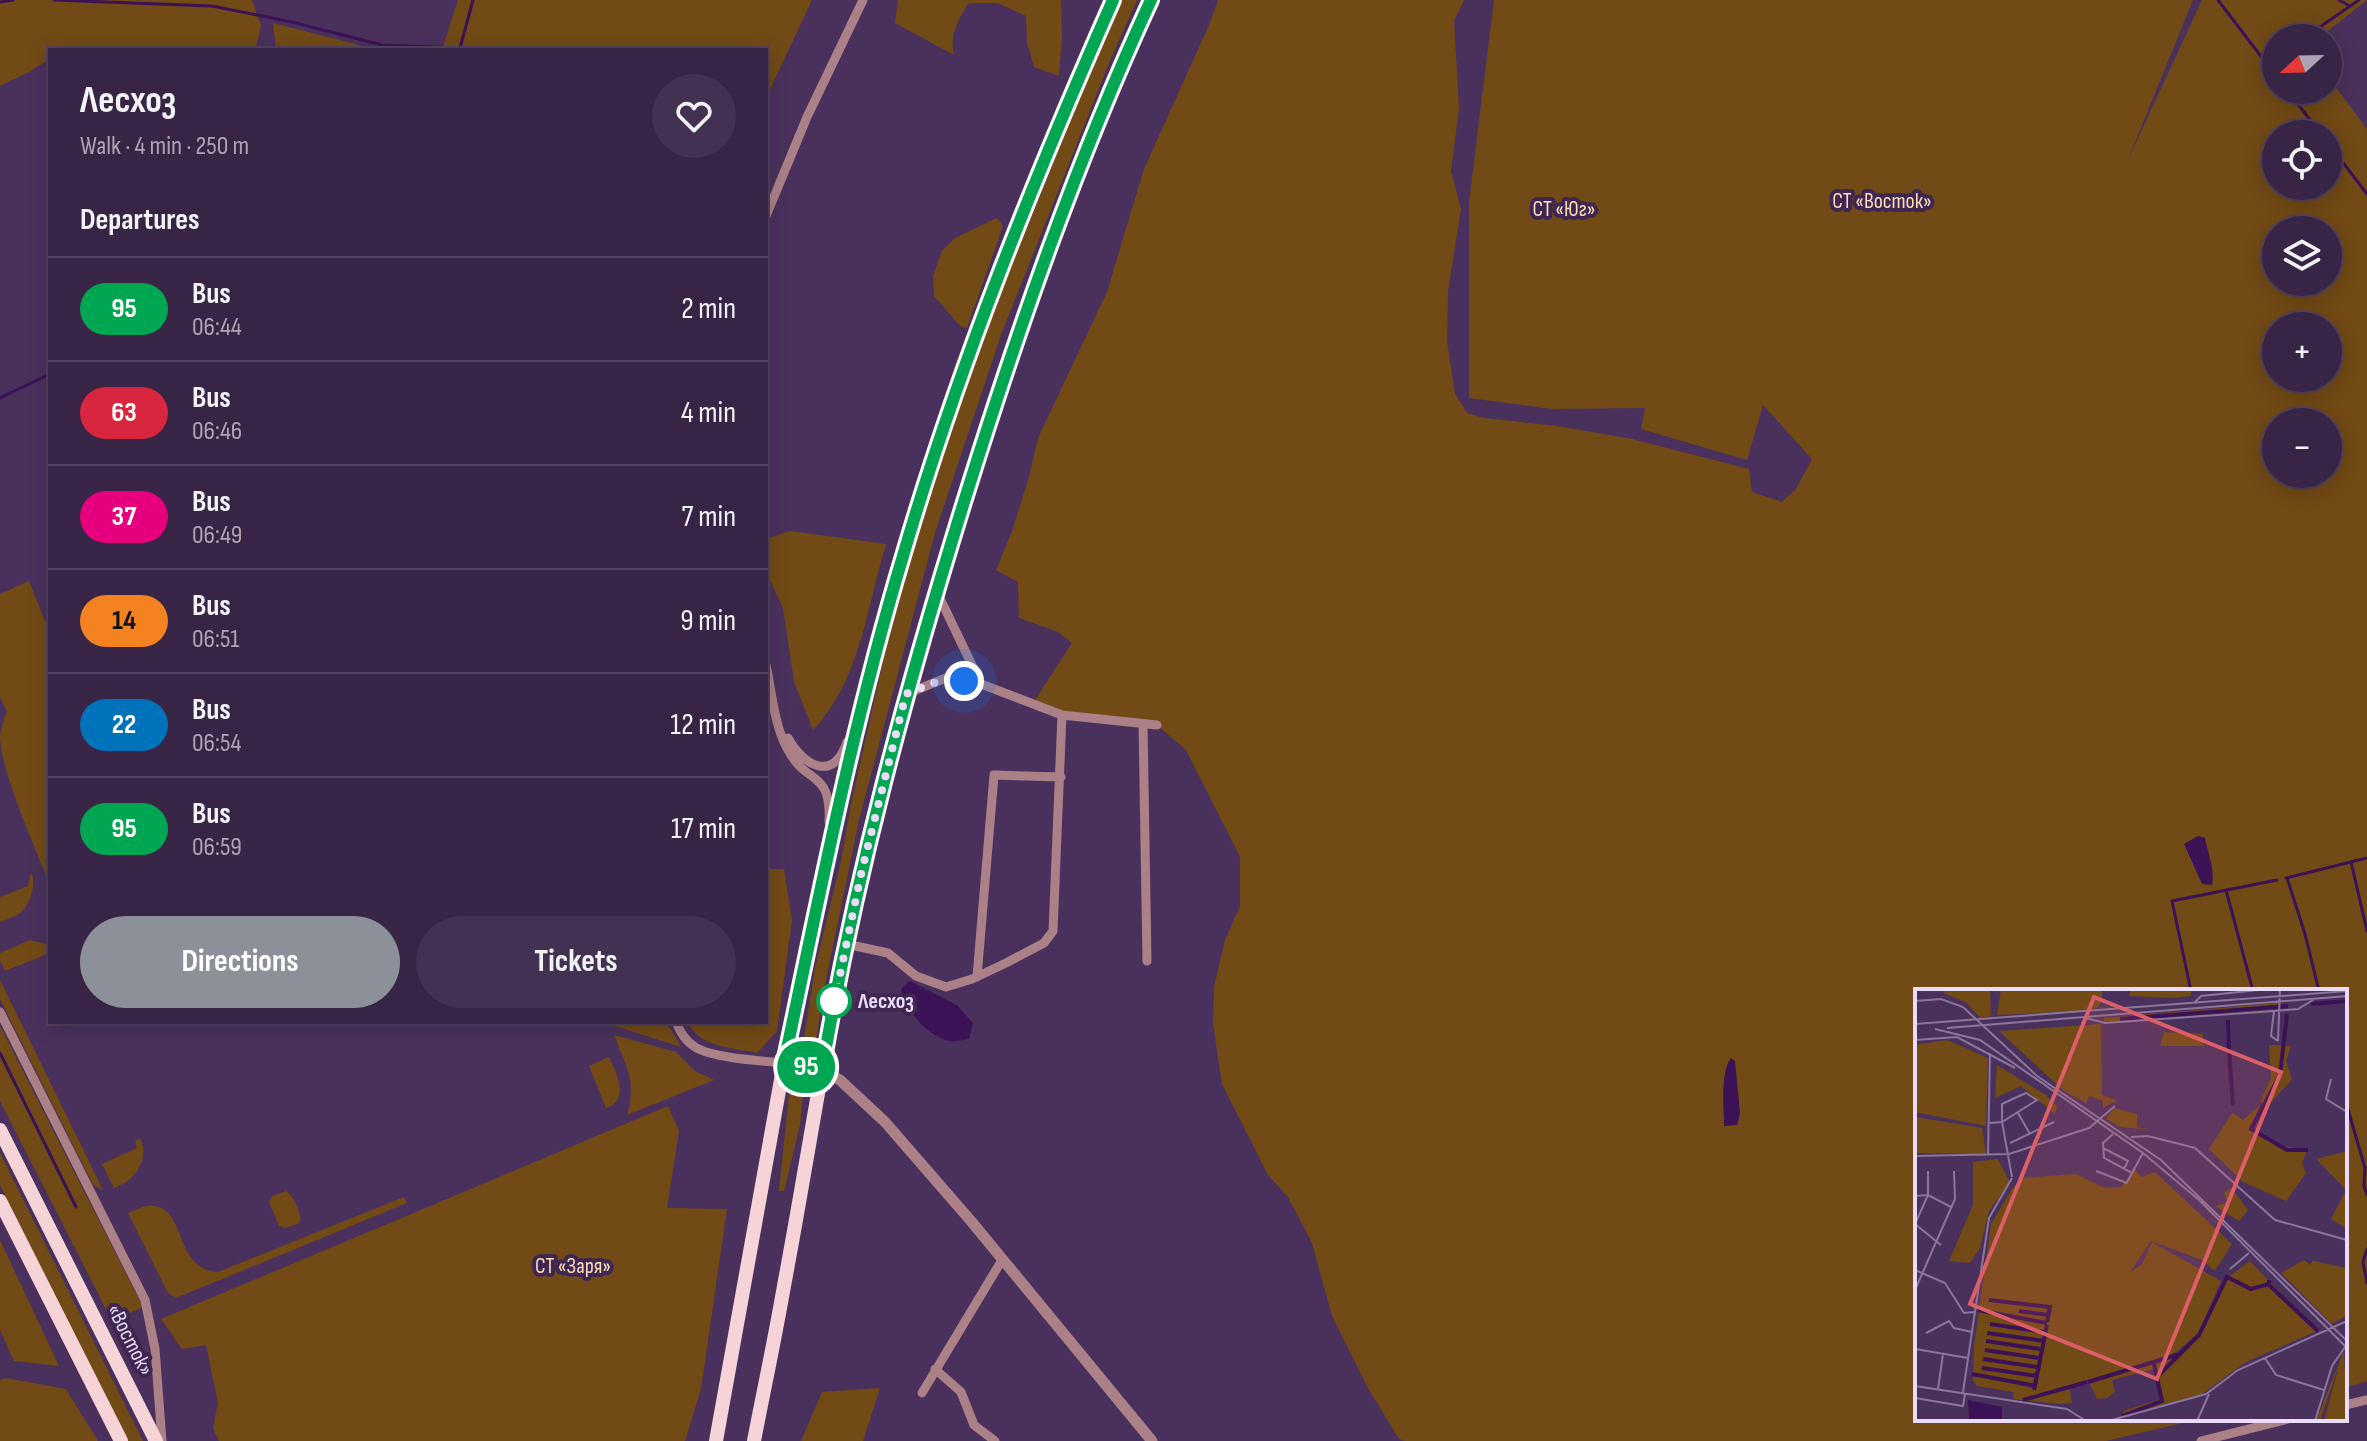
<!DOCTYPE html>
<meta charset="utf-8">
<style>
:root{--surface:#382546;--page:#433151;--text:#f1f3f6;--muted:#aba5b3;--line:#52425f;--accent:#8c9099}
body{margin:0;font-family:"Sofia Sans Condensed",sans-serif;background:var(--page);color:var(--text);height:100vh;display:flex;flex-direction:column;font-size:30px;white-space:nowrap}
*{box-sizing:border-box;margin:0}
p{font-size:26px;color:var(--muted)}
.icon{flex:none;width:44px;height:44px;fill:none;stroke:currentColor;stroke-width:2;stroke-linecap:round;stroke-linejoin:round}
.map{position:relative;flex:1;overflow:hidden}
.sheet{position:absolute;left:48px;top:48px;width:720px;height:976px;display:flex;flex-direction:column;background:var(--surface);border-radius:0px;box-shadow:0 4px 20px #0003,0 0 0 2px var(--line)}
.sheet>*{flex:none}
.badge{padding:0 16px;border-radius:26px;font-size:28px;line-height:52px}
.needle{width:52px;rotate:248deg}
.buttons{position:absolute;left:2262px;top:24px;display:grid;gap:16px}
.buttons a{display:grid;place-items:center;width:80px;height:80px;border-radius:50%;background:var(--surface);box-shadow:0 4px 20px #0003,0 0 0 2px var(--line);font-size:40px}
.you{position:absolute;width:40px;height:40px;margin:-20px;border:6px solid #fff;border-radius:50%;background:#1a73e8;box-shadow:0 0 0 12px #1a73e833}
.map>.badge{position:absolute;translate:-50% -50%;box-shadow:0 0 0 4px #fff}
h2{padding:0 32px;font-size:30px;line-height:72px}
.round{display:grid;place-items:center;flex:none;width:84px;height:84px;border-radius:42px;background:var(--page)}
.headline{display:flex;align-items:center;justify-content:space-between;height:136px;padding:0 32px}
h1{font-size:38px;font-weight:700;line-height:60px}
.button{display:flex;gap:16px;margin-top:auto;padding:16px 32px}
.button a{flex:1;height:92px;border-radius:48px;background:var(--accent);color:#fff;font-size:32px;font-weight:700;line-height:92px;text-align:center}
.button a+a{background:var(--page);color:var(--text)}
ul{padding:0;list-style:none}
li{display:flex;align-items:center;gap:24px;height:104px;padding:0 32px;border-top:2px solid var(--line)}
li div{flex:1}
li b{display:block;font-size:30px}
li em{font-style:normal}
li .badge{min-width:88px;font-weight:700;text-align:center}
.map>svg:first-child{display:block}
</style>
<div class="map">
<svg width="2367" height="1441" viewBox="0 0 2367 1441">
<rect width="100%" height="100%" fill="#4a315d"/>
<path fill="#724a16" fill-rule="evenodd" d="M0,0H252L261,26L255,50H50V59L29,72L0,86Z
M458,0H812L766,98V50H442Z
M898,0H1061L1062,36L1059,76L1034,67L1027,43L1026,16L998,3H969C958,19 949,36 954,55L895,23Z
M1122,0H1137L1109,63L1001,335L935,533L859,820L824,989L815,1047L803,1045L815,968L841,861L851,804L887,644L918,528L979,346L1097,55Z
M1218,0H1464L1454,21L1459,108L1451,171L1461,209L1448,291L1447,341L1455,394L1467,413L1484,418L1557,426L1632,439L1749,469L1752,492L1782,502L1796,489L1812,459L1763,405L1747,460L1641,429L1645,408L1552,409L1469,398V202L1494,0H2193L2127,162L2202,0H2367L2319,38H2276V90H2328V77L2367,129V1381L2345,1388V991H1917V1419H2200L2106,1441H1405L1399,1439L1368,1388L1332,1316L1312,1243L1288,1197L1268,1175L1222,1084L1213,1023L1214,987L1225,940L1240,906V857L1186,750L1157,725L1062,715L1033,703L1072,643L1058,632L1019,618L1018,582L996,570L1012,531L1029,477L1038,438L1107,292L1144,169L1210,23ZM2276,134H2328V186H2276ZM2276,230H2328V282H2276ZM2276,326H2328V378H2276ZM2276,422H2328V474H2276Z
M273,23L367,47L391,50H276Z
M997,218L1003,226L967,328L961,327L934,296L933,276L942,251L955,238Z
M790,531L886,544C867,607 860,681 813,730L794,682L783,608L766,572V539Z
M29,581L50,633V881H48C35,847 0,769 0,736C1,727 4,719 7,711L0,698V594Z
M766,869H784L792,920L777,1031L757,1053C734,1048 698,1047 688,1022H766Z
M32,874C36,886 30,905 20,913C15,917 6,920 0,922V897L28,886L30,875Z
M30,940L50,945V953L5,971L0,961V953Z
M0,980L103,1190L93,1185L0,999Z
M617,1022H664L672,1031L681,1047L615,1026Z
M0,1026L143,1307L112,1321L0,1101Z
M614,1035L676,1052L695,1071L714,1080L627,1115C637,1081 626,1066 614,1035Z
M609,1057C617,1074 630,1100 606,1108L589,1066Z
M789,1094L803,1096L800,1125L784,1191H779Z
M668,1106L679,1131L667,1208L727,1209L701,1389L685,1441H219L213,1428L218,1403L206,1345L182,1349L161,1319Z
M139,1138C148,1149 142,1168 131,1178C127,1183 120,1185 114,1188L102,1164L137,1148L135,1142Z
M0,1153L143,1441H128L0,1185Z
M286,1191C294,1196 302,1213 300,1223L285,1228L279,1226L269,1202L272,1196Z
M404,1197L407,1203L176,1298L168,1293L128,1213C134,1211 141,1207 147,1206C189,1202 171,1269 218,1272Z
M0,1240L59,1366L14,1361L0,1330Z
M6,1378L66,1389L98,1441H0V1380Z
M880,1388L863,1441H801L822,1392Z"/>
<path fill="#3c1256" d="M2198,836L2205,838C2208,853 2215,870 2212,885L2202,884L2184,844Z
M910,981L957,1005L973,1023L969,1039C963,1040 955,1042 949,1041C926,1035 906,1011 901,989Z
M1731,1058L1735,1061L1740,1113L1737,1125L1724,1126C1724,1108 1720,1072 1731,1058Z"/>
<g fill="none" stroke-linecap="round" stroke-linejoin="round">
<path stroke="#3c1256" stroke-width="3" d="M54,0L212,6L292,22L382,45L460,48L473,0
M2218,0L2276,76
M2339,0L2350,6
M0,2L13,0
M2304,38L2359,0
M2268,66L2276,60
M2287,90L2321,134
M2328,143L2367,194
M0,398L50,374
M2351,862L2367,931
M2286,878L2367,858
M2287,878L2305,934L2319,991
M2226,890L2253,991
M2191,991L2172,901L2277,880
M0,1053L76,1207
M2345,1099L2365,1168L2364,1186L2367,1195
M2367,1249L2363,1262L2367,1283"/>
<path stroke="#ab8187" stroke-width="9" d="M766,216L807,117L863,0
M936,590L981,684
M766,665C772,692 774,726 788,750C806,785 832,770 829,822
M906,694L946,678L981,684L1062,715L1157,725
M1143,724L1147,961
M788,738C804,767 834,782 847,742
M846,944L888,953L916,976L946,987L972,979L1006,963L1044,943L1053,931L1062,715
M977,977L994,775L1061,777
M0,1012L145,1300L155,1349L162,1441
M676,1022C680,1032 685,1041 695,1047C712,1058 762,1061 784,1063
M935,1369L961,1392L974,1425L995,1441
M922,1393L1002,1260
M2345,1405L2367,1400
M2201,1441L2288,1419"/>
<path stroke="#ab8187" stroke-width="11" d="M784,1063L822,1070L840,1080L885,1122L971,1221L1152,1441"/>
<path stroke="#f6d3d7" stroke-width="14" d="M0,1130L156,1441
M0,1201L121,1441
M716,1441L784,1063L825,861L862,706L903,556L969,351L1047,150L1112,0
M754,1441C764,1389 775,1338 784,1286C810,1147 830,1008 862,871C891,741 929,613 969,486C1020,321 1078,157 1151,0"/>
</g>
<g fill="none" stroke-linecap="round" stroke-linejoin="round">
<defs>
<path id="line" d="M1113,0C1033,181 959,365 903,556C853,722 820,893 784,1063L822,1070C855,877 906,689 964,502C1017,332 1076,162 1151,0"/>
</defs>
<use href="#line" stroke="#fff" stroke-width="18"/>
<use href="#line" stroke="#00a651" stroke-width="12"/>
<path stroke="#eadcf7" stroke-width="8" stroke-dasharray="0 14.4" d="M834,1001L833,1008L862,870L906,694L946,678L964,681"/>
</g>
<circle fill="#fff" stroke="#00a651" stroke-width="4" cx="834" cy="1001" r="16"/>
<g text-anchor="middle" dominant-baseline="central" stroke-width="8" stroke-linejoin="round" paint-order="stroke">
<g font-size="22" fill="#ffdeba" stroke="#3f2751">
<text x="1882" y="201">СТ «Восток»</text>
<text x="1564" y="209">СТ «Юг»</text>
<text x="573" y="1266">СТ «Заря»</text>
</g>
<g font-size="22" font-weight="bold" fill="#eadcf7" stroke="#3f2751" text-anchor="start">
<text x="858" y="1001">Лесхоз</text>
</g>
<g font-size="22" fill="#eadcf7" stroke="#3f2751">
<text transform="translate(130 1340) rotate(63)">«Восток»</text>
</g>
</g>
<g transform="translate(1915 989)">
<rect width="432" height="432" fill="#4a315d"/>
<path d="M30,0H75L76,27L65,29L52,14L29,4ZM86,0H187V12L182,19L167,22L82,26ZM216,0H276V7L257,9L214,7ZM362,14V20L189,33V29ZM186,35L187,106L202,111L188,119V112L174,107L171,114L149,102L84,42ZM249,43L288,45L289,57H245ZM32,51L73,69L71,137L0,123V56ZM354,56L376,57L371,72L377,90L354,116L345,113L356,89ZM82,76L131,106L142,117L140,125L106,97L80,109ZM345,116L336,138L359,155L392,162L387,174L391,184L371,212L328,193L294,160L317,124L328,131ZM199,119L222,125V138L239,141L205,138L191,130ZM0,128L67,139L71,165L0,164ZM432,162V240L416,230L431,201L401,170ZM83,170L95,194L74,222L65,259L55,274L34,272L58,216V173ZM220,180L226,188L240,183L317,255L300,282L287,271L236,252L215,283L227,275L237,253L306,292L283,345L252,370L265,367L286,346L308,292L335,272L402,342L331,373L287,405L209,426L208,422L246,410L239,380L197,391L200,403L192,409L182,410L173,391L154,396L157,414L144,415L98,410V403L62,397L58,391L59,357L76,235L97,200L106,189L161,185L190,199L206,198ZM316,198L333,221L324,232L300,217L313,213L309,204ZM389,271L395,276L398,272L432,279V326L417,335L366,284ZM429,361L432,432H409L425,373L405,432H401Z" fill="#724a16"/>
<path d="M53,411L87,418V432H54Z" fill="#3c1256"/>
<path fill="none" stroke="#3c1256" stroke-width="4" d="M396,15L432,12M372,25L365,86L336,140L372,161H393M205,30L373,17M313,31L314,60M314,61L318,116M354,296L403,342M74,311L135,318L132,333M63,321L132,334M104,322L134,326M75,335L129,343M72,344L129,352M71,352L125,360M70,361L124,369M68,370L122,378M67,379L123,387M57,385L121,397M244,386L264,366M173,393L265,365L284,346L312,288L336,300L354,295V291M119,401L132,336M108,411L172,393M207,427L247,412L239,375"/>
<path fill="none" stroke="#8a759b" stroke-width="2" d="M0,12L26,10L48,18L122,87L246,171L432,352M279,14L286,7L353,0M359,22L356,47L363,52M171,29L190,34L359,22L383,20L398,11M0,35L432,2M32,39L432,7M20,40L65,51L228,164L284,211L432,359M0,51L42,48L100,79M363,52L365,0M416,90L411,110L432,123M103,124L115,145M74,134L87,133L122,111L111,104L87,115V133L97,188M198,145L188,154L189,169L217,184M216,148L233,147L280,159L360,231L432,251M95,154L139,133M188,159L213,172L209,180M73,166L75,64M0,167L94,165L174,139L200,117M13,182V206L0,235L26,256M181,182L212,194M211,195L228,164M0,207L13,206L36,218M315,280L334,264M0,281L30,294L49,324L59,323M0,301L40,210L39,182M11,344L34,332L39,339L57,343M0,360L53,369M350,369L361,386L409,401M0,397L152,420L171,432M23,400L28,365M48,403L74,229L97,189M0,409L48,417L50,405M193,432L291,405L323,381L432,332M282,432L294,405M400,432L417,377L430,358"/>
<path fill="#dc5e66" fill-opacity="0.15" stroke="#dc5e66" stroke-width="4" d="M179,8L366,83L242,390L55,315Z"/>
<rect width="432" height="432" fill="none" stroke="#eadcf7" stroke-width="4"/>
</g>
</svg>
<div class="buttons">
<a><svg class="needle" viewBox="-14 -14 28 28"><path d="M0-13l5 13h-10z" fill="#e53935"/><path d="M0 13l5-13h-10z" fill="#aba5b3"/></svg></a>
<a><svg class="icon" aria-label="locate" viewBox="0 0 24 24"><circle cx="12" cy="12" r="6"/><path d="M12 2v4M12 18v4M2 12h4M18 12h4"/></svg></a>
<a><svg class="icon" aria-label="layers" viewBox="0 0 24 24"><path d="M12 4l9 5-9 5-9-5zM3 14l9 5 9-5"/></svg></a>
<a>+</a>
<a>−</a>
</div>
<div class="you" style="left:964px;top:681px"></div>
<b class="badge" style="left:806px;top:1067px;background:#00a651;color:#fff">95</b>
<section class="sheet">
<div class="headline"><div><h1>Лесхоз</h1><p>Walk · 4 min · 250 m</p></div><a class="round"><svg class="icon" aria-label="heart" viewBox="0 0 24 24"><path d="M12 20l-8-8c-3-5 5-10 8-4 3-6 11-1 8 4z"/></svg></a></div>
<h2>Departures</h2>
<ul>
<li><span class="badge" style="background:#00a651;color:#fff">95</span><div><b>Bus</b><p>06:44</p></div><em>2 min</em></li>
<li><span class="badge" style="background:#d7263d;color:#fff">63</span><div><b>Bus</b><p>06:46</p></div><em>4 min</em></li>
<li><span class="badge" style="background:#e6007e;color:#fff">37</span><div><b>Bus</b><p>06:49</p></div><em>7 min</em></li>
<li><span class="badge" style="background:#f58220;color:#111">14</span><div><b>Bus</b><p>06:51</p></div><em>9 min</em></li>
<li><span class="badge" style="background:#0072bc;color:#fff">22</span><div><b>Bus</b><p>06:54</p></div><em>12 min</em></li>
<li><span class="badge" style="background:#00a651;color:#fff">95</span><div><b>Bus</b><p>06:59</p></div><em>17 min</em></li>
</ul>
<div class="button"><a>Directions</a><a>Tickets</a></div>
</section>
</div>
